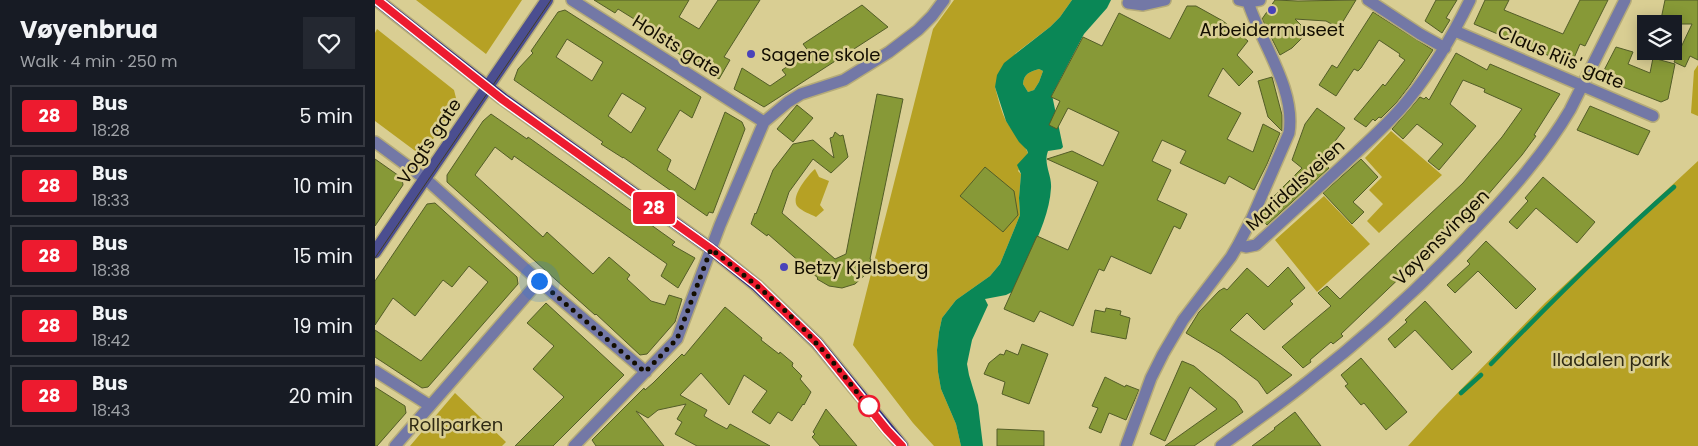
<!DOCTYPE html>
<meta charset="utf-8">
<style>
:root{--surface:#171b24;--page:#242831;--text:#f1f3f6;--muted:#9ea1a6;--line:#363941}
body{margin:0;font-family:Poppins,sans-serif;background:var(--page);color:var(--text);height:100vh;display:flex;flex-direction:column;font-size:19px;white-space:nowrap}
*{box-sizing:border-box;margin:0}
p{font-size:16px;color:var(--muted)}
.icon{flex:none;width:28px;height:28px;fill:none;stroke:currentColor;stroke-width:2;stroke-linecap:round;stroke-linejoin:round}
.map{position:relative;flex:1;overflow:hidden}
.side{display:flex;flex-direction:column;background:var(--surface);width:375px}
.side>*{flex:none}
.badge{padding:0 10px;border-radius:4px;font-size:18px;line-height:32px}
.tools{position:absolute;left:1262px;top:15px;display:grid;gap:10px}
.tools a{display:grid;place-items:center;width:45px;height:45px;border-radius:0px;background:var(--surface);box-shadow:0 2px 12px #0003;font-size:25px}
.you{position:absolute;width:25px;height:25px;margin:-12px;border:4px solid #fff;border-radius:50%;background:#1a73e8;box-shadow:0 0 0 8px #1a73e833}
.map>.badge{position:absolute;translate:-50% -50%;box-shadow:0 0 0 2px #fff}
.round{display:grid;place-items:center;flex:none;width:52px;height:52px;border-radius:0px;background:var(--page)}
.headline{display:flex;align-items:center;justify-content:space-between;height:85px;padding:0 20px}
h1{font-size:24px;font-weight:700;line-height:38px}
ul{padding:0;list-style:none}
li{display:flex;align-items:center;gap:15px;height:62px;margin:0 10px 8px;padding:0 10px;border:2px solid var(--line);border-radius:0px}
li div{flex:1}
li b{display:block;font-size:19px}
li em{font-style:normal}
li .badge{min-width:55px;font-weight:700;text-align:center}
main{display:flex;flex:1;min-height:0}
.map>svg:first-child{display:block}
</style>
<main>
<section class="side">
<div class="headline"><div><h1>Vøyenbrua</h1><p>Walk · 4 min · 250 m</p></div><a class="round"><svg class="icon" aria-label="heart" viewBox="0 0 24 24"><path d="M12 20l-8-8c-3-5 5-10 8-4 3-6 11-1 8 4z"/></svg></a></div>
<ul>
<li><span class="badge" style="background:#ed1b2f;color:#fff">28</span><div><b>Bus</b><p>18:28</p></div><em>5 min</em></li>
<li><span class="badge" style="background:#ed1b2f;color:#fff">28</span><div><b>Bus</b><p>18:33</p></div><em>10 min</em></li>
<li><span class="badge" style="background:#ed1b2f;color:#fff">28</span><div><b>Bus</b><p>18:38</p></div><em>15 min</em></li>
<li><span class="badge" style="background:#ed1b2f;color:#fff">28</span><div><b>Bus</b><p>18:42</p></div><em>19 min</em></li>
<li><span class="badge" style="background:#ed1b2f;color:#fff">28</span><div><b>Bus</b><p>18:43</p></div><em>20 min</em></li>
</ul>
</section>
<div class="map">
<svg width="1323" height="446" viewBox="0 0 1323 446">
<rect width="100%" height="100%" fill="#d9ce93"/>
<path fill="#b6a124" d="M41,0H147L111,54Z
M579,0H697L685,17L675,27L641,53L620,87C623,98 626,111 631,121C636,129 652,147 653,154L643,171L646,174L644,198L645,215L625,264L615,276L581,300L567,318L564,332L562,350L563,372L566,389L581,424L586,446H559L538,423L478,345L558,29Z
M2,29L79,90L82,102L47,156L0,121V33Z
M1323,65V116L1316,113L1319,71Z
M664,69L668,71L664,82L659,90L653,92L648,84C649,73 655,72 664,69Z
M1016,131L1067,175L1004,233L992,221L1008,204L994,190L1007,177L990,158Z
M1323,161V446H1033L1064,412L1170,303Z
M440,169L444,177L454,181L445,205L449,210L441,217C435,214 427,211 423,207C414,198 433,175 440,169Z
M949,196L995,244L942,292L900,240Z
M80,393L131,442L127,446H35Z"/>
<path fill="#0a8756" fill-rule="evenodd" d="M697,0H736L732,8L709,34L677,95L688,147L686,149L673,151C668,164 677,175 676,188C674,223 651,260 637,292L631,295L610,299L613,305L597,340L592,364L594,375L603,405L608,446H586L581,424L566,389L563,372L562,350L564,332L567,318L581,300L615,276L625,264L645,215L644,198L646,174L642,165L653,153L652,150L644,142L631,121L620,87L622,75L629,63L675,27L685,17ZM664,69L668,71L664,82L659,90L653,92L648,84C649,73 655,72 664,69Z"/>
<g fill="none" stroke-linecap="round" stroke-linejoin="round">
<path stroke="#0a8756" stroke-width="4.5" d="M1116,364C1175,303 1235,243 1299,187
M1086,393L1106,375"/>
</g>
<path fill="#879937" stroke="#535d28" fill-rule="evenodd" d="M219,0H314L304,17L324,29L343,0H385L349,57L355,60L344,79L293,47L296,42L280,32L243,9L240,13Z
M900,0L923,1L981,0L964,28L951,21L920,19L933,32L917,48L905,55L887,19Z
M1061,0H1082L1071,18L1075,20L1067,33L1050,21Z
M1110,0H1134L1129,10L1188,34L1205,0H1233L1210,46L1205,44L1196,65L1099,24Z
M1290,0H1323V60L1315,56L1310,67L1299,62L1317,24H1285Z
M487,5L513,27L389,107L359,89L367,68L395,86L411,75L407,70L434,52L428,44Z
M812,6H821L848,21L873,41L862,55L878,72L864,86L848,68L833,96L866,113L852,139L878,152L888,124L905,133L892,164L879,190L854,176L850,184L805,163L811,151L787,140L777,161L796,170L782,200L812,214L805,229L799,226L776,274L736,256L729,271L724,269L698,326L665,311L659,322L629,309L662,236L693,250L723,182L672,159L697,151L728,166L744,132L693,108L682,129L674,125L685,101L676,97L708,37L727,46L744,13L795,39Z
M190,10L326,97L317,118L305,110L282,150L296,160L292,170L320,190L350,112L367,122L370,129L338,213L334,212L332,216L248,157V158L226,144L228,142L139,80L143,69L158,53L156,51L183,12ZM192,39L228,62L217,81L181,57ZM247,93L271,108L256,133L233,116Z
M998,12L1058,50L1035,85L1022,102L1006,118L1004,117L1000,121L998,119L991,127L979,119L1008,84L1010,86L1030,60L1024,56L1025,54L1004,40L986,68L983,71L979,69L961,96L944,85L957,65L962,68Z
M1241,47L1258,52L1253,64L1275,73L1278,58L1300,64L1293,99L1286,102L1225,78Z
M1081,53L1112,70L1115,64L1185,94L1159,135L1161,136L1147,155L1111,197L1109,195L1103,203L966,334L968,336L958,344L956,342L935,360L936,362L928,368L907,347L956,306L943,293L952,286L965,299L1088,183L1127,137L1147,109L1109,92L1110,89L1088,80L1075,104L1101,126L1064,170L1053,161L1068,144L1042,124L1028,139L1017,129L1045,97L1049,99L1051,97L1054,100Z
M897,77L907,115V131L893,117L883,81Z
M502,94L528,99L495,259H496L491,274L480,284L467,288L454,286L442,279L443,278L393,234L392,236L376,224L380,213L381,214L398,170L418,144L438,140L459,158L455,138L458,137L460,132L465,136L468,135L473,157L456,173L438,159L414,192L407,213L460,259L471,254Z
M422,105L438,118L418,142L402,129Z
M1215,106L1275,131L1263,155L1202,130Z
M942,108L970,128L945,161L954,168L892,225L885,218L895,200L927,168L917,160L930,124Z
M116,114L152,139L153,137L300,242L297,245L320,258L303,288L286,276L292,264L139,156L137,160L120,147L100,175L168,237L172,232L218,274L234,257L255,275L252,279L276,301L290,305L294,295L307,299L300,322L272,354L265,355L221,314L220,315L72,182V175L108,121Z
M0,159L27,178L28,185L0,226Z
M986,159L1003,177L978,202L989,212L977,224L948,193Z
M610,167L639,191L643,215L628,232L585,196Z
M1168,177L1220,222L1202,243L1161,208L1142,229L1134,222L1153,201L1150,198Z
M60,203L142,277L143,284L53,387L47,388L0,357V330L46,361L113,282L94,266L77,287L68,280L40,316L18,298L0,325V281L52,204Z
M1111,241L1161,289L1141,309L1103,271L1080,293L1072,285L1095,264L1092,261Z
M913,267L930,288L915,301L918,304L889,330L872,313L855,330L917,375L892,394L883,381L846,354L811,333L824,312L844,291L849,288L852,290L872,268L893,287Z
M1050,301L1097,352L1077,370L1040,330L1020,348L1013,339L1032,322L1030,320Z
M171,303L249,375L178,446H140L189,397L158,369L179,346L152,323Z
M350,307L387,338L386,340L404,354L405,352L418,363L417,366L427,376L425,379L436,392L429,405L428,404L417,421L403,412L395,424L377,412L392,391L369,375L354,405L326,373L305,395L332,410L329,416L339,422L352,429L355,424L395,446H322L300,434L307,422L302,419L311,404L283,410L273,418L261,411L289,446H221L217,440L269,388L270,390L278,383L307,354L309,356Z
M731,308L746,311L745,315L755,318L751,339L716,332L720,310L730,312Z
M647,344L673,354L654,404L627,394L630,382L609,374L614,363L625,354L629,355L631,350L643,355Z
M986,358L1032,412L1011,430L989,403L986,405L970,386L973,384L966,375Z
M807,361L819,366L861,401L868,412L819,446H790L842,409L815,387L790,441L775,434Z
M730,377L750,387L751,385L764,390L751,420L734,413L726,433L714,428L723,408L717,406Z
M0,387L30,406L31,413L2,446H0Z
M451,409L482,446H445L437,437L440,434L438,432Z
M920,412L946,446H877L900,429L899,428Z
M622,429L669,431V446H622Z"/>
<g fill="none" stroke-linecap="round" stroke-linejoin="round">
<defs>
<path id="minor" d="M197,0L389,122
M864,0L873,2L885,0
M993,0L1045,34L1070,48
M753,3L768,5L790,0
M1080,31L1278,116
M0,142L53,181L164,281L271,372
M863,245L871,247L881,245C915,214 949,183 982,152C1000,135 1018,119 1033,100C1058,69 1078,35 1095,0
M0,371L54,405
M20,446L164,281
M199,446L302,339L345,225L389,122L413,102L426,94L469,80L514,52L543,30L557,16L569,0
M751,446L776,378L788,354L808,320L856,257L863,245L877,218L914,133C921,89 886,43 873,2
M846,446C874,425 904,405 931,383C992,336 1049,284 1101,228C1136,191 1169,154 1195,110L1250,0"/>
<path id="secondary" d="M0,252L172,0"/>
<path id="primary" d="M2,0L128,99L336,249L381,285L442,343L527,446"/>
</defs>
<use href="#minor" stroke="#b5ab79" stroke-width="14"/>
<use href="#secondary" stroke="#b5ab79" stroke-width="15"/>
<use href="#primary" stroke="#b5ab79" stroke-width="15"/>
<use href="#minor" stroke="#7378a6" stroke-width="11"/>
<use href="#secondary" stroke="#4b4e90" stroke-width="12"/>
<use href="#primary" stroke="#312e7f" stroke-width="12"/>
<path stroke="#443d24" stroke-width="1" d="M0,258L176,0"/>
</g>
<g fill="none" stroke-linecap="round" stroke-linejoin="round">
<defs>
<path id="line" d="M2,0L128,100L336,249L382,285L442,343L512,430L527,446"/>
</defs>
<use href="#line" stroke="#fff" stroke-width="11"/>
<use href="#line" stroke="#ed1b2f" stroke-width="8"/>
<path stroke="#130e00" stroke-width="5" stroke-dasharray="0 9" d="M164,281L270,372L302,339L336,249C373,278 410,307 441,343C460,363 477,386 494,408V406"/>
</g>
<g fill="#4943b9" stroke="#d9ce93" stroke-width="2">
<circle cx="897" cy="10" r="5"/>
<circle cx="376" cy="54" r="5"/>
<circle cx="409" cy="267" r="5"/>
</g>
<circle fill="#fff" stroke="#ed1b2f" stroke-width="2.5" cx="494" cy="406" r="10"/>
<g text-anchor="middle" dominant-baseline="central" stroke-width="5" stroke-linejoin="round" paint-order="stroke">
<g font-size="18" fill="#130e00" stroke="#d9ce93" text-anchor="start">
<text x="897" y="29" text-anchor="middle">Arbeidermuseet</text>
<text x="386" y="54">Sagene skole</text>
<text x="419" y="267">Betzy Kjelsberg</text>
</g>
<g font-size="18" fill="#130e00" stroke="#d9ce93">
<text transform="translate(302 46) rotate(32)">Holsts gate</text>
<text transform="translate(1186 57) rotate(23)">Claus Riis' gate</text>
<text transform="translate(54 141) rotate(-56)">Vogts gate</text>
<text transform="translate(920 185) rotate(-42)">Maridalsveien</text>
<text transform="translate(1066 237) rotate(-45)">Vøyensvingen</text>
</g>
<g font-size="18" fill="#2f2a14" stroke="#d9ce93">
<text x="1236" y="359">Iladalen park</text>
<text x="81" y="424">Rollparken</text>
</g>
</g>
</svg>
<div class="tools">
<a><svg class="icon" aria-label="layers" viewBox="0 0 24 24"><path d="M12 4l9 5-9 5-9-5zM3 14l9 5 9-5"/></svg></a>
</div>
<div class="you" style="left:164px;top:281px"></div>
<b class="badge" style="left:279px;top:208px;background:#ed1b2f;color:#fff">28</b>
</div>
</main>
